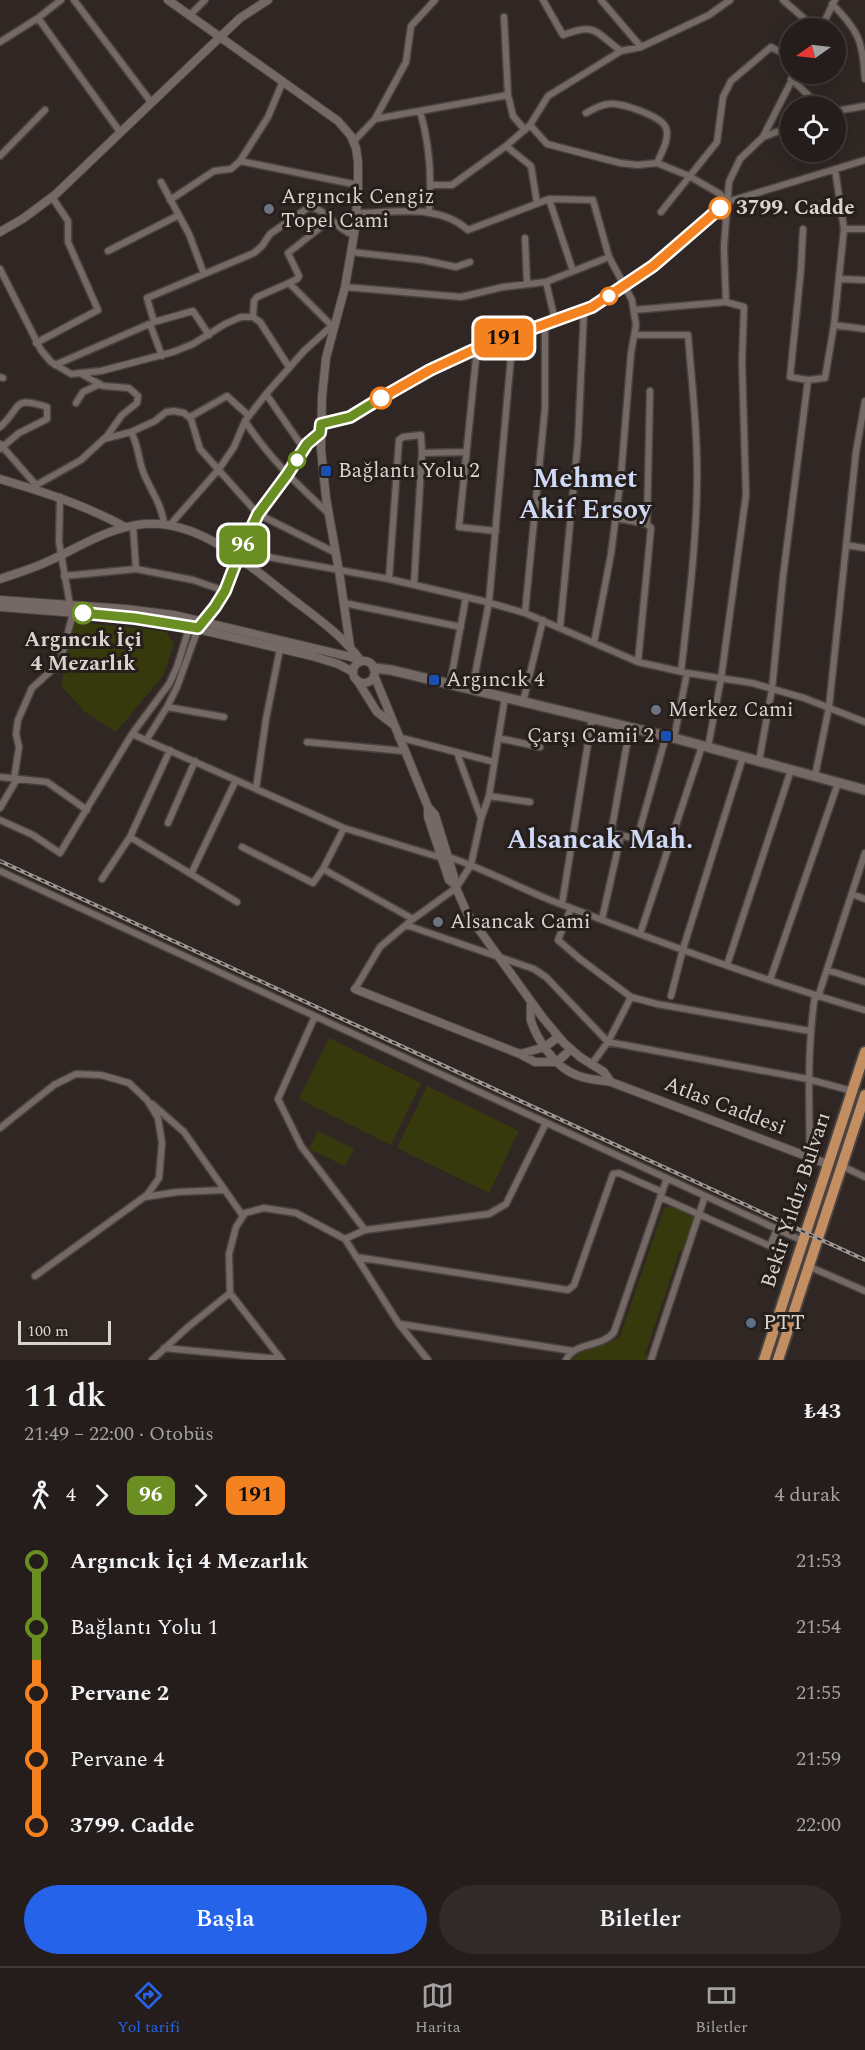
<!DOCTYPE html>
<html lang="tr">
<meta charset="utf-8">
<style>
:root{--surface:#241d1b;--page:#302a28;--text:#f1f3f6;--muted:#a3a2a3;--line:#413b3a;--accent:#2563eb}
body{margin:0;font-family:Spectral,serif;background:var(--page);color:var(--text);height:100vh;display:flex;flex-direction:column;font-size:22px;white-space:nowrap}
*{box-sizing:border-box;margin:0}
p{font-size:20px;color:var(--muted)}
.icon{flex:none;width:33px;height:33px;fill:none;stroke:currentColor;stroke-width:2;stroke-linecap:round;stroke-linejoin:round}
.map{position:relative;height:1360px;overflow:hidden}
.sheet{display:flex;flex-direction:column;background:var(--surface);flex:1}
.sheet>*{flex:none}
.badge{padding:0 12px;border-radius:9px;font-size:21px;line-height:39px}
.needle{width:39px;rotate:256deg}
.controls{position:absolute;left:780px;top:18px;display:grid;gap:12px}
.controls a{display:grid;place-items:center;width:66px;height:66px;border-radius:50%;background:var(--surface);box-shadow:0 3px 15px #0003,0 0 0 2px var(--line);font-size:30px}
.scale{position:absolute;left:18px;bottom:15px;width:93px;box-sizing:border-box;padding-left:6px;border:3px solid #d9d3d0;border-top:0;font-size:16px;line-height:21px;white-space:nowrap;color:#d9d3d0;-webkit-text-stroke:4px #261e1a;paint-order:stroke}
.map>.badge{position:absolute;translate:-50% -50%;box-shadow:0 0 0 3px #fff}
.legs{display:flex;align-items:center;gap:9px;height:66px;padding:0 24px;font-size:20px}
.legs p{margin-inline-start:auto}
.headline{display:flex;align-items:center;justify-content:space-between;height:102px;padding:0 24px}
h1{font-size:33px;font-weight:600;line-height:45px}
.cta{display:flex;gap:12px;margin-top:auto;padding:12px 24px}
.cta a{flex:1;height:69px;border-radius:36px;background:var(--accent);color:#fff;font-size:24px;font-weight:600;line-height:69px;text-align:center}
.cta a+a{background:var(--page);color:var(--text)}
ul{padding:0 24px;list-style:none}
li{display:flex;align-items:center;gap:21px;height:66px;font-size:22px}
li i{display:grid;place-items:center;width:9px;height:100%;margin:0 8px;background:currentColor}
li i::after{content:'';width:15px;height:15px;margin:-8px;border:4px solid;border-radius:50%;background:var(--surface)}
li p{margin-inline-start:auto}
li:first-child i{background:linear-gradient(#0000 50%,currentColor 0)}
li:last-child i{background:linear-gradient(currentColor 50%,#0000 0)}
.menu{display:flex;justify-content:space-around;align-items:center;height:84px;border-top:2px solid var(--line);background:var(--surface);font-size:16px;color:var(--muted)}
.menu a{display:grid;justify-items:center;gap:3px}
.menu .active{color:var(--accent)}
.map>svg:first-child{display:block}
</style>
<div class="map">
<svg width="865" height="1360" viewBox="0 0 865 1360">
<rect width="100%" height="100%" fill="#302724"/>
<path fill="#36390c" d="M74,622L137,628L166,632L174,644L163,676L116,732L85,712L61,686Z
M329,1038L421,1083L391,1145L299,1099Z
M427,1086L519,1131L489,1193L397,1148Z
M318,1131L354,1149L345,1166L309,1149Z
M673,1206L694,1216L695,1219L685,1252L680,1250L645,1354L650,1357L648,1360H572C581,1347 607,1348 620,1336L664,1208Z"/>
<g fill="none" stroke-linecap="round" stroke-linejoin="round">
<defs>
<path id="minor" d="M74,0L151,102
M543,0L563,35C596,22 595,32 621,51L641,47L709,15L730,0
M601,0L641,47
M783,0L815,28
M832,4C859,31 863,42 865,79
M190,15L205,0
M504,17L508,95L513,116L525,130
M38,18L120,132
M821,28L835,0
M0,42L38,18L61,0
M791,79L820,106
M420,111C430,145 432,177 429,212
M836,111L865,106
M586,113C593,109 600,105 608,104C620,102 662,116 666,128C670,139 661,153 657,163
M375,119L406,62L411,26L435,0
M530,125L547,144L620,163L638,165L657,163L689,176L720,194L726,201
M763,137L790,127
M353,142L375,119L508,95
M506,146L531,166L537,203
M0,156L45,110
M240,161L358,185
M161,182L189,234L204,274
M432,185H452L506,146L530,125L548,96L621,51
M549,199L573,271
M170,200L214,171L231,169L240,161L268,117L283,81
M661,212L717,142L723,97L731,81L771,47L790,57
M356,213C393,213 439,203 468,230L549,199L593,200L609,257L632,300L636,325L631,353L621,476L611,554L594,643
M803,229L801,269L790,377L808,380L825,378L834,325L844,229L835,169
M844,229H865
M525,238L527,283
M108,251L179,215
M351,252L423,260L456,267L470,262
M0,269L41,350L51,362L71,374L101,371L173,352L193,344L225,324L241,317H253L260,322L289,367
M839,279L865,280
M546,282L555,320
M289,283L297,279L299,276L288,253L331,219
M345,287L461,297L503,287L546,282L609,257
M726,302L724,247L729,182L740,159L763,137L795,74
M634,310L726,302L744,307L742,362L746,495L721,679L708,747
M253,317L254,301L257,297L289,283L332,326
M154,322L147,298L254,253L262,246L270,234L309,207C328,209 336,230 354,235
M150,324L162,356
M834,325L865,329
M635,335H688C692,385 698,435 697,485C696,548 688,610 681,672
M36,343L98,310L68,242V221L52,197
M477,348L459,527L496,531
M55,365L154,322L193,311L209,335
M0,377L3,378
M266,394L304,449
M76,403L83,392L100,384
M190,417L227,396L249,416
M245,421C269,458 296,483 328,513
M321,424L350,417L412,379L471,351L592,307L653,266L727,202L865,160
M0,427C22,408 11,395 47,407V419L19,433L0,449
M131,432C139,446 138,460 144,474C151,491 162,505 164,524
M104,439L131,432L155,421L166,412L174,411L184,413L191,419L200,449L258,514L336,553
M0,444L36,485
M31,488L81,460L107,436L122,415L137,403L138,396L129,388L103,386L80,373
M60,497L59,542L70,605
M616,518L647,524L651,528L638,662
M647,524L650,391
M170,525L219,469L234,447L245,421L266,394L304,351L336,322
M133,526L136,569
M846,545L865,548
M240,552L389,579L483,601L525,613L638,662L687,673L752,683L804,698L865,722
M64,576L136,569L193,580L225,591
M389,579L399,440L403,437L421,435L422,453
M414,584L422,453L466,452
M344,603L461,627
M525,613L545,408V324
M560,628L578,441L584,310
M450,684L466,597
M472,690L489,602L513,334
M523,702L543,620
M167,707L224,717
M630,727L611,833L637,839L666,736
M132,734L344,828L442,858
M398,737L494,762
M498,738L540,747
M674,738L687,673
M147,739L167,707L177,687L198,629L215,607L229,582L238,557L258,514L307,444L320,433
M307,742L404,751
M170,750L130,837L237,902
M457,753L481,818
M759,761L772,689L783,577L808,380
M815,776L829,707L856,452L865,401
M0,777L47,782L87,810
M14,779L19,747L16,734L18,720L32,688L52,670L61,659L73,613
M256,789L266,719L280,649
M489,796L530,802
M0,808L17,779
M0,820L33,835L60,853L132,734L169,684L177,667L190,625
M168,823L195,761
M344,828L323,869L413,919
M242,847L313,883L323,869
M449,857C484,869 516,886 550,900C654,940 758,979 865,1010
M0,871L803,1241
M191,874L236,780
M102,879L130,837
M852,894L865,899
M562,904L592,718
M571,908L558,940L580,959L631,997L657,1004L810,1031
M602,919L621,835
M406,925L534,969L546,977L608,1042L808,1079L852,1091
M640,934L702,746
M727,965L791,770
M827,970L865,982
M770,980L838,783
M355,989L380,947L413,919L456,888L471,865L481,819L489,796L505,697
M671,996L683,949L743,757
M818,997L865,853
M315,1016L278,1099L301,1146L365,1230
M591,1065L608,1042L631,997
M152,1104L184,1132L243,1216
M0,1128L54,1085L76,1074L101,1075L129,1083L147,1100L158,1118L162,1143L159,1178L147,1195L35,1276
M810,1157C809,1102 807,1050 815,995
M842,1166L865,1177
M145,1197L177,1192L225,1190
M660,1197L770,1246L777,1229
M345,1239L365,1230L489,1214L506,1204L546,1123
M356,1257L568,1290L574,1285L613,1174L619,1173L662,1192
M808,1266L865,1291
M400,1324L573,1351
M164,1348L281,1359
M152,1360L188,1327L230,1293
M282,1360L230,1293L229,1254L236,1227L245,1213L264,1208L296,1213L345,1239L399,1324L428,1360
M566,1360C575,1341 602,1348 614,1332L667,1178
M651,1360L705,1196"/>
<path id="tertiary" d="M168,0L338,121L351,136L356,148L358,162V194L354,235L345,287L326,358L322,397L321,449L326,498L339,571L350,646
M0,232L24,218L56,194L240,18L268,0
M0,479C44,492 85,505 125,527
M0,579C17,573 35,568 51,560C81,546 110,527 144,524C200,519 250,566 291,598C317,618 342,635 361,661
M0,600L126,609L174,615L355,658L358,661
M0,607L114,616L176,624L312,656L338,664L353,672
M353 672a11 11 0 1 1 22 0a11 11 0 1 1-22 0Z
M374,675L428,807L435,815L454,877L456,888L467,913L543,1018L564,1043L580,1057L604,1072L611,1082
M357,680L377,712L394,725
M428,807V817L449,880L454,884
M355,989L520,1054L535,1062H557L571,1049
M531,1002C531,1008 530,1015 531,1021C537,1039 553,1063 570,1072C582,1079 597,1080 611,1082L827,1164
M520,1054L545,1047L558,1037"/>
<path id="secondary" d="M374,668L391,670L674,738L865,790"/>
<path id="primary" d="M764,1360L865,1052
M778,1360L865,1095"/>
</defs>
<use href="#minor" stroke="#4a4340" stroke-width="9"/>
<use href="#tertiary" stroke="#4a4340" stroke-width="10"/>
<use href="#secondary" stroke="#4a4340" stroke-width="12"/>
<use href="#primary" stroke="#4a4340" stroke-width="14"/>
<use href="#minor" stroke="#746965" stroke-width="6"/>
<use href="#tertiary" stroke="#746965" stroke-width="8"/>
<use href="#secondary" stroke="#746965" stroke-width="9"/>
<use href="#primary" stroke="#c38e61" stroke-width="10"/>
<defs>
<path id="rail" d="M0,861L865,1260"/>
</defs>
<use href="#rail" stroke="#9e9794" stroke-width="4"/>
<use href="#rail" stroke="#261e1a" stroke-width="1.5" stroke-dasharray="4.5" stroke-linecap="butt"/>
</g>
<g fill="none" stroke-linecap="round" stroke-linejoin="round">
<defs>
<path id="line-1" d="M83,613L135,618L198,628L215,607L225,591L238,557L258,514L287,475L307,444L320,433L321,424L350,417L381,398"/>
<path id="line-2" d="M381,398L430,370L471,351L592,307L653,266L720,208"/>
</defs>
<use href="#line-1" stroke="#fff" stroke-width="14"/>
<use href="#line-2" stroke="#fff" stroke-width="14"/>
<use href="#line-1" stroke="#6b8e23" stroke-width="9"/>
<use href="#line-2" stroke="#f58220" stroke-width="9"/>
</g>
<g fill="#fff" stroke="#f58220" stroke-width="3">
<circle cx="720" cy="208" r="10"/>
<circle cx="609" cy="296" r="8"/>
<circle cx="381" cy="398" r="10"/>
</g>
<g fill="#6b7280" stroke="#261e1a" stroke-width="2">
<circle cx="269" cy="209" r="6"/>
<circle cx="656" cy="710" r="6"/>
<circle cx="438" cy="922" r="6"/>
</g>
<g fill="#fff" stroke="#6b8e23" stroke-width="3">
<circle cx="297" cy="460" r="8"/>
<circle cx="83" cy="613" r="10"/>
</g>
<g fill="#1a4fb4" stroke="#261e1a" stroke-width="2">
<rect x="320" y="465" width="12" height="12" rx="3"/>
<rect x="428" y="674" width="12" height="12" rx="3"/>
<rect x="660" y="730" width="12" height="12" rx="3"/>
</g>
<circle fill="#5c6f8a" stroke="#261e1a" stroke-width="2" cx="751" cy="1323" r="6"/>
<g text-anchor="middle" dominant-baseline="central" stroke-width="6" stroke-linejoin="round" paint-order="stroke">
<g font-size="21" fill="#d9d3d0" stroke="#261e1a" text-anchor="start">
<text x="281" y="197">Argıncık Cengiz<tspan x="281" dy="24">Topel Cami</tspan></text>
<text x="338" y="471">Bağlantı Yolu 2</text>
<text x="446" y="680">Argıncık 4</text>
<text x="668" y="710">Merkez Cami</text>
<text x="654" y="736" text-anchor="end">Çarşı Camii 2</text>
<text x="450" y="922">Alsancak Cami</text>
<text x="763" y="1323">PTT</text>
</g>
<g font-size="21" font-weight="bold" fill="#d9d3d0" stroke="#261e1a" text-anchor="start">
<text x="736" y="208">3799. Cadde</text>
<text x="83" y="640" text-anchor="middle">Argıncık İçi<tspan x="83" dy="24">4 Mezarlık</tspan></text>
</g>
<g font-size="21" fill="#d9d3d0" stroke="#261e1a">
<text transform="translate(725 1106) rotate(21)">Atlas Caddesi</text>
<text transform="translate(796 1200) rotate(-72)">Bekir Yıldız Bulvarı</text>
</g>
<g font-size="27" font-weight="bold" fill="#cfd9f5" stroke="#261e1a">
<text x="585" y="479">Mehmet<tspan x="585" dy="31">Akif Ersoy</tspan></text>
<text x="600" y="840">Alsancak Mah.</text>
</g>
</g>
</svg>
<div class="controls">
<a><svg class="needle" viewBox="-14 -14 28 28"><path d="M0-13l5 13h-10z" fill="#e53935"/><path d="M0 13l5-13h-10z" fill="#a3a2a3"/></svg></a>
<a><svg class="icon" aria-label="locate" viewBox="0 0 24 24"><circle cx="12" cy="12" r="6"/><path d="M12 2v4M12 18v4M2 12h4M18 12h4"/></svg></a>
</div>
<div class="scale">100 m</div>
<b class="badge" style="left:243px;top:545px;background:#6b8e23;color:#fff">96</b>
<b class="badge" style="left:504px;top:338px;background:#f58220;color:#111">191</b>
</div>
<section class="sheet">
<div class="headline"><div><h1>11 dk</h1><p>21:49 – 22:00 · Otobüs</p></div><b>₺43</b></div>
<div class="legs"><svg class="icon" aria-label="walk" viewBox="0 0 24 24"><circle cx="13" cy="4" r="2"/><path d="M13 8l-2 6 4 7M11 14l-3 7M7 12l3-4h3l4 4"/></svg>4<svg class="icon" aria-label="forward" viewBox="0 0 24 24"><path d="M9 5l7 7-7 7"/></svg><b class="badge" style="background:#6b8e23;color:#fff">96</b><svg class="icon" aria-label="forward" viewBox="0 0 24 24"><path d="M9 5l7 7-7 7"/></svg><b class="badge" style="background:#f58220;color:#111">191</b><p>4 durak</p></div>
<ul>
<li><i style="color:#6b8e23"></i><b>Argıncık İçi 4 Mezarlık</b><p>21:53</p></li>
<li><i style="color:#6b8e23"></i><span>Bağlantı Yolu 1</span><p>21:54</p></li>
<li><i style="color:#f58220"></i><b>Pervane 2</b><p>21:55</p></li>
<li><i style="color:#f58220"></i><span>Pervane 4</span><p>21:59</p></li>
<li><i style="color:#f58220"></i><b>3799. Cadde</b><p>22:00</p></li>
</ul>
<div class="cta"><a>Başla</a><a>Biletler</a></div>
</section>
<nav class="menu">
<a class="active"><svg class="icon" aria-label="directions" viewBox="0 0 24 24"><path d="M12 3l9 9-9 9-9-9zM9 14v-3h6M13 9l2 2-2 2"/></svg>Yol tarifi</a>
<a><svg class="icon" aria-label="map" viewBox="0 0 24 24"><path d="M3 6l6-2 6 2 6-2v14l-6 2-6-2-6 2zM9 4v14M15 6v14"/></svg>Harita</a>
<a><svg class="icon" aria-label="tickets" viewBox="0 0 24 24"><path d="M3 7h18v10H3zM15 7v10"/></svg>Biletler</a>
</nav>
